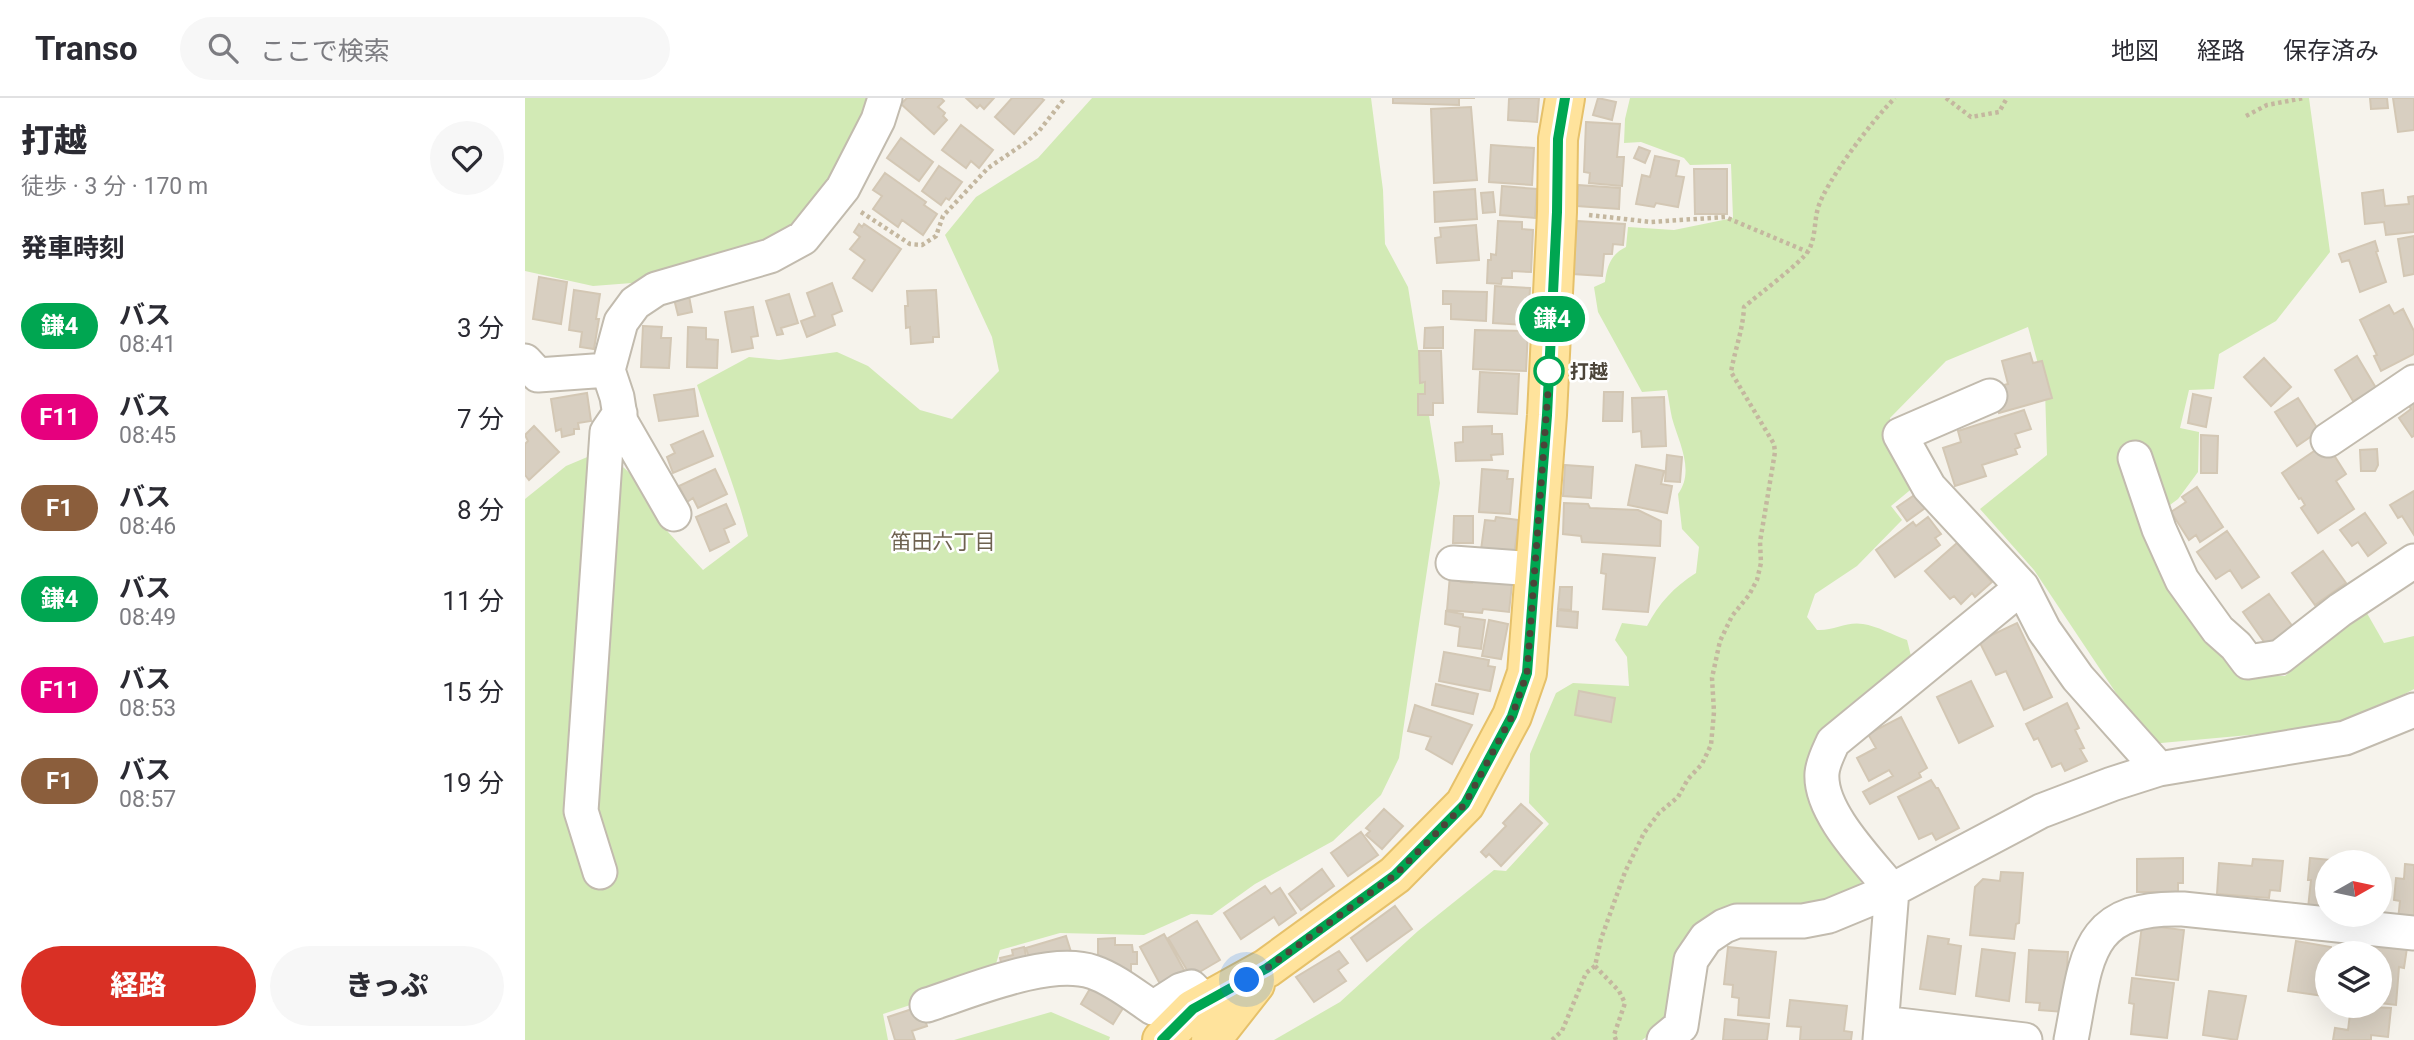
<!DOCTYPE html>
<html lang="ja">
<meta charset="utf-8">
<style>
:root{--surface:#fff;--page:#f7f7f7;--text:#2b2b33;--muted:#7c7c81;--line:#e1e1e2;--accent:#d93025}
body{margin:0;font-family:Roboto,"Noto Sans JP",sans-serif;background:var(--page);color:var(--text);height:100vh;display:flex;flex-direction:column;font-size:26px;white-space:nowrap}
*{box-sizing:border-box;margin:0}
p{font-size:23px;color:var(--muted)}
.icon{flex:none;width:38px;height:38px;fill:none;stroke:currentColor;stroke-width:2;stroke-linecap:round;stroke-linejoin:round}
.map{position:relative;flex:1;overflow:hidden}
.side{display:flex;flex-direction:column;background:var(--surface);width:525px}
.side>*{flex:none}
.badge{padding:0 14px;border-radius:23px;font-size:24px;line-height:46px}
.needle{width:46px;rotate:81deg}
.fabs{position:absolute;left:1790px;top:752px;display:grid;gap:14px}
.fabs a{display:grid;place-items:center;width:77px;height:77px;border-radius:50%;background:var(--surface);box-shadow:0 7px 28px #0002;font-size:35px}
.you{position:absolute;width:35px;height:35px;margin:-18px;border:5px solid #fff;border-radius:50%;background:#1a73e8;box-shadow:0 0 0 10px #1a73e833}
.map>.badge{position:absolute;translate:-50% -50%;box-shadow:0 0 0 4px #fff}
h2{padding:0 21px;font-size:26px;line-height:63px}
.round{display:grid;place-items:center;flex:none;width:74px;height:74px;border-radius:37px;background:var(--page)}
.head{display:flex;align-items:center;justify-content:space-between;height:119px;padding:0 21px}
h1{font-size:33px;font-weight:800;line-height:52px}
.primary-button{display:flex;gap:14px;margin-top:auto;padding:14px 21px}
.primary-button a{flex:1;height:80px;border-radius:42px;background:var(--accent);color:#fff;font-size:28px;font-weight:800;line-height:80px;text-align:center}
.primary-button a+a{background:var(--page);color:var(--text)}
ul{padding:0;list-style:none}
li{display:flex;align-items:center;gap:21px;height:91px;padding:0 21px}
li div{flex:1}
li b{display:block;font-size:26px}
li em{font-style:normal}
li .badge{min-width:77px;font-weight:700;text-align:center}
header{display:flex;align-items:center;gap:42px;box-sizing:border-box;height:98px;padding:0 35px;background:var(--surface);border-bottom:2px solid var(--line)}
header strong{font-size:33px}
nav{display:flex;gap:38px;margin-inline-start:auto;font-size:24px}
.search{width:490px;height:63px;background:var(--page);display:flex;align-items:center;gap:18px;box-sizing:border-box;padding:0 24px;border-radius:38px;color:var(--muted);font-size:26px}
main{display:flex;flex:1;min-height:0}
.map>svg:first-child{display:block}
</style>
<header>
<strong>Transo</strong>
<div class="search"><svg class="icon" aria-label="search" viewBox="0 0 24 24"><circle cx="10" cy="10" r="6"/><path d="M15 15l6 6"/></svg>ここで検索</div>
<nav><a>地図</a><a>経路</a><a>保存済み</a></nav>
</header>
<main>
<section class="side">
<div class="head"><div><h1>打越</h1><p>徒歩 · 3 分 · 170 m</p></div><a class="round"><svg class="icon" aria-label="heart" viewBox="0 0 24 24"><path d="M12 20l-8-8c-3-5 5-10 8-4 3-6 11-1 8 4z"/></svg></a></div>
<h2>発車時刻</h2>
<ul>
<li><span class="badge" style="background:#00a651;color:#fff">鎌4</span><div><b>バス</b><p>08:41</p></div><em>3 分</em></li>
<li><span class="badge" style="background:#e6007e;color:#fff">F11</span><div><b>バス</b><p>08:45</p></div><em>7 分</em></li>
<li><span class="badge" style="background:#8b5e3c;color:#fff">F1</span><div><b>バス</b><p>08:46</p></div><em>8 分</em></li>
<li><span class="badge" style="background:#00a651;color:#fff">鎌4</span><div><b>バス</b><p>08:49</p></div><em>11 分</em></li>
<li><span class="badge" style="background:#e6007e;color:#fff">F11</span><div><b>バス</b><p>08:53</p></div><em>15 分</em></li>
<li><span class="badge" style="background:#8b5e3c;color:#fff">F1</span><div><b>バス</b><p>08:57</p></div><em>19 分</em></li>
</ul>
<div class="primary-button"><a>経路</a><a>きっぷ</a></div>
</section>
<div class="map">
<svg width="1889" height="942" viewBox="0 0 1889 942">
<rect width="100%" height="100%" fill="#f6f3ec"/>
<path fill="#d2eab5" d="M0,0H341L331,50L267,134L185,179L68,188L0,173Z
M567,0H846L858,92L860,146L883,189L915,385L874,660L856,697L808,743L730,786L687,817L666,816L619,837L535,835L475,852L467,880L358,916L363,942H0V401L41,368L79,352L108,378L143,434L178,472L223,438C210,386 189,338 172,287L224,259L254,262L312,254L343,268L395,312L427,321L474,273L467,239L420,137L451,99L513,60Z
M1105,0H1784L1805,154L1751,223L1694,256L1689,291L1664,292L1655,330L1674,334L1673,374L1653,401L1622,424L1665,523L1717,577L1760,578L1839,510L1859,545L1889,538V591L1857,608L1800,630L1625,646L1509,472L1455,411L1522,357L1520,292L1503,229L1421,263L1365,320L1371,352L1390,388L1366,408L1377,422L1332,468L1290,496L1282,519L1292,532C1309,533 1322,523 1338,526C1352,528 1368,537 1382,542L1387,562L1323,608L1286,651L1289,697L1334,767L1336,785L1316,797L1280,807L1189,816L1158,841L1145,888L1143,924L1117,942H749L815,904L893,833L969,772L981,773L1024,726L1004,705L1005,656L1031,595L1048,585L1104,588L1102,559L1090,542L1097,525L1122,528C1134,505 1149,489 1171,475L1174,449L1157,431L1153,396C1170,373 1154,345 1147,320C1145,311 1144,302 1142,292L1117,294L1073,214L1069,189L1080,184C1082,168 1086,156 1101,149L1103,129L1149,132L1208,120L1206,66L1165,67L1159,60L1116,44L1099,45L1100,21Z
M526,914L585,939L584,942H429Z"/>
<path fill="#d8cfc1" stroke="#d3c7b4" stroke-width="2" d="M382,0H416L419,3L413,9L420,15L418,18L422,22L409,36L376,6Z
M441,0H469L459,11L455,7L452,10Z
M487,0H516L519,2L489,36L470,19Z
M868,0H950H934V7L868,5Z
M991,0H1014L1012,24L983,22L984,1Z
M1073,0L1091,4L1087,22L1068,17Z
M1845,0H1862L1863,10L1846,11Z
M1868,0H1889V32L1873,34Z
M946,9L952,82L909,85L906,11Z
M1061,24L1095,26L1092,59H1099L1097,88L1064,85L1065,75L1059,74Z
M436,27L468,52L454,70L446,63L441,70L417,52Z
M376,40L408,64L394,83L362,60Z
M966,47L1009,50L1007,87L964,84Z
M1114,49L1125,53L1120,65L1109,60Z
M1130,58L1154,63L1151,78L1159,79L1153,109L1131,105L1129,109L1111,106L1117,77L1125,79Z
M414,68L437,84L424,102L421,100L416,107L397,93Z
M1169,71H1202V116H1170Z
M360,75L401,104L399,107L412,116L398,137L377,122L373,129L348,111L357,98L348,92Z
M1053,87L1095,90L1094,111L1052,108Z
M977,88L1012,91L1010,120L975,117Z
M950,91L952,121L910,124L909,94Z
M1858,92L1860,108L1884,106L1883,99L1889,98V134L1861,137L1859,124L1840,126L1837,95Z
M968,94L970,114L958,115L956,95Z
M973,123L997,124V131L1008,132L1006,174L987,173V180H977L976,186L962,185L963,162H966V156L971,157Z
M1052,123L1100,126L1098,147L1088,146L1087,156H1079L1077,178L1048,176Z
M334,126L337,129L339,126L376,151L347,193L328,180L340,162L325,151L335,139L329,134Z
M951,127L954,162L912,165L910,140L916,139L915,130Z
M1889,138V176L1879,178L1873,141Z
M1850,143L1853,153L1851,154L1861,184L1835,194L1824,162L1817,164L1814,156Z
M14,179L42,184L36,226L8,221Z
M307,185L317,213L307,217L310,227L282,239L276,223L290,218L282,195Z
M970,188L1005,190L1003,227L968,225Z
M49,192L75,196L71,221H74L69,251L55,249L57,234L44,232Z
M411,192L414,239H408V244L386,246L385,229L381,230L380,208H383L382,193Z
M918,193L962,194L961,223L926,221V206H918Z
M264,196L273,225L256,230L258,236L252,237L241,203Z
M164,198L167,214L153,217L149,201Z
M1864,207L1869,216L1878,211L1889,233V256L1856,273L1849,258L1852,257L1835,222Z
M228,209L233,238L226,239L228,250L207,254L200,214Z
M118,228L137,229L136,240H146L144,270L116,269Z
M163,229L181,230V241L193,242L192,270L162,269Z
M918,229V250H899L900,230Z
M950,232L1003,233L1001,273L948,271Z
M894,253H916L918,305H908V317H893V296H900V284L895,285Z
M1505,255L1508,265L1517,263L1527,300L1474,315L1467,290L1483,286L1477,263Z
M1832,258L1851,290L1828,303L1810,272Z
M1739,260L1766,289L1746,308L1719,279Z
M955,274L994,276L992,316L953,314Z
M169,291L173,318L134,323L129,297Z
M1079,294H1098L1097,323H1078Z
M62,295L66,323L53,325L54,331H49V336L37,339L36,331L31,333L26,301Z
M1668,296L1686,300L1681,329L1663,325Z
M1889,297V338L1887,339L1874,320L1886,311L1881,303Z
M1139,299L1141,348L1117,349L1116,333L1108,334L1107,300Z
M1773,300L1794,333L1772,348L1750,314Z
M1499,312L1506,331L1490,336L1495,349L1490,351L1492,356L1457,367L1461,378L1430,388L1418,350L1436,344L1433,333Z
M9,328L34,354L4,382L0,377V346L3,343L0,337Z
M967,328V336H977L978,356L966,357L967,362L931,363L930,345L938,344V329Z
M178,333L188,358L148,375L142,359L150,355L146,347Z
M1676,337L1693,338L1692,375H1676Z
M1795,349L1805,351L1821,376L1811,383L1829,411L1793,435L1776,410L1780,407L1776,400L1774,401L1757,375Z
M1852,351L1853,367L1850,373H1836L1835,352Z
M1142,357L1157,359L1155,384L1140,383Z
M1040,367L1068,369L1066,400L1038,398Z
M1111,367L1139,373L1136,386L1147,388L1142,415L1103,407Z
M190,371L202,396L173,410L168,400L162,404L154,388Z
M957,371L983,373L982,381H988L985,416L954,414Z
M1672,389L1698,429L1675,444L1671,437L1664,442L1646,414L1661,404L1657,399Z
M1889,393V437L1877,418L1873,420L1865,407Z
M1394,394L1403,408L1382,423L1372,409Z
M1039,405L1063,406L1065,410L1113,412L1136,423L1135,448L1057,444L1056,438L1038,436Z
M201,406L210,426L199,431L204,444L185,453L171,419Z
M1840,415L1861,445L1843,458L1833,444L1827,448L1815,432Z
M929,418H948V445H928Z
M971,419L994,422L989,457L956,452L960,422L970,423Z
M1403,419L1416,436L1410,440L1415,447L1370,479L1351,452L1388,424L1391,428Z
M1702,433L1734,479L1717,490L1705,472L1691,481L1672,454Z
M1432,445L1467,484L1450,499L1447,495L1436,506L1429,498L1425,501L1400,473Z
M1798,453L1821,485L1790,507L1767,475Z
M1078,456L1130,460L1123,514L1078,511L1081,476L1076,475Z
M948,472L988,476L984,514L958,511L957,515L922,512L925,477L937,478L936,484L947,485Z
M1035,489H1047L1046,512L1033,511Z
M1744,496L1768,529L1742,548L1718,514Z
M1033,512L1053,514L1052,530L1032,528Z
M921,513L938,516V519L960,522L956,551L933,548L935,529L920,526Z
M964,522L983,526L976,561L957,558Z
M1492,525L1527,599L1499,612L1481,573L1471,577L1454,543Z
M919,554L964,562L963,568L970,569L965,593L914,583Z
M1446,583L1468,628L1434,645L1412,599Z
M911,586L953,596L948,616L907,607Z
M1054,593L1090,600L1086,624L1050,617Z
M1542,605L1554,630L1550,632L1559,650L1555,651L1562,663L1540,673L1536,665L1527,669L1513,640L1509,642L1501,626Z
M890,607L947,627L927,666L901,651L906,639L883,633Z
M1376,619L1402,670L1394,675L1396,679L1345,706L1338,694L1368,678L1364,672L1344,683L1332,660L1351,650L1343,636Z
M1406,682L1411,690H1413L1434,730L1411,742L1407,735L1394,741L1373,699Z
M996,706L1017,725L976,768L964,756L961,759L956,754L981,728L978,725Z
M859,711L878,728L857,751L841,737L845,733L841,730Z
M836,734L853,757L823,778L806,755Z
M1658,760V785H1653V794H1612V761Z
M1785,760L1837,765H1802V812L1783,810L1786,782H1783Z
M1728,761L1758,763L1755,793L1745,792L1744,800L1692,796L1694,765L1727,768Z
M1880,766L1889,767V824L1873,822L1875,803L1869,802L1871,780L1879,781Z
M797,771L809,788L776,812L764,796Z
M1476,774L1498,775L1494,825L1491,826L1489,841L1445,837L1450,789L1458,781L1475,783Z
M740,788L746,796L755,790L771,815L754,827L749,819L716,841L699,815Z
M870,808L887,831L842,863L826,840Z
M672,823L695,862L666,879L643,840Z
M1617,827L1659,832L1653,882L1611,877Z
M639,836L664,881L640,895L615,849Z
M541,838L547,857L507,869L501,850Z
M1403,838L1424,841L1423,846L1436,848L1430,896L1395,891Z
M590,840V847H607L608,854H612V866H606V875H578L573,865V841Z
M1771,843L1806,849L1805,856H1802L1799,898L1763,893Z
M1842,846L1882,850L1879,870L1874,869L1871,907L1855,905V856H1834V852L1842,853Z
M499,849L503,867L478,873L475,860L488,857L487,852Z
M1203,849L1251,854L1244,920L1213,917L1214,900L1207,899L1208,887L1199,886Z
M1457,851L1490,855L1484,903L1451,898Z
M1504,852L1543,854L1539,914L1514,912L1515,905L1501,904Z
M814,853L823,865L813,872L821,883L789,904L771,879Z
M572,879L605,899L588,926L556,906Z
M1607,880L1649,885L1642,940L1606,936L1609,906L1604,905Z
M1684,893L1721,898L1712,942L1678,937Z
M1265,902L1322,908L1319,933L1327,934L1326,942H1275L1276,929L1262,928Z
M396,908L402,928L387,933L390,942H370L363,919Z
M1826,908L1866,910L1863,939L1846,937V942H1808L1810,930L1823,932Z
M1200,921L1244,926L1242,942H1198Z"/>
<g fill="none" stroke-linecap="round" stroke-linejoin="round">
<defs>
<path id="minor" d="M0,263L13,277L83,272
M1465,298L1375,337L1404,389L1497,489L1519,532L1553,580L1634,671
M1803,342L1889,284
M1610,360L1634,431L1657,482L1693,532L1711,548L1723,564L1755,559L1815,512L1889,463
M149,416L96,324L92,299L83,272L96,224L110,205L131,191L245,158L278,140L318,90L353,22L360,0
M928,465L1010,471
M75,774L56,713L82,334L95,315
M402,907C446,893 524,859 568,874C589,881 610,898 628,910L656,892L666,889L681,904
M1357,925L1500,942
M1139,942L1156,928L1166,862L1181,840L1199,828L1212,823H1278L1304,818L1367,792L1516,713L1587,686L1634,671L1820,640L1889,612
M1355,942L1367,792C1343,762 1294,714 1297,675C1298,664 1304,653 1308,644L1497,489
M1546,942C1562,862 1558,808 1658,811L1889,835"/>
<path id="major" d="M637,942L668,911L742,870L870,777L940,706L987,618L1002,575L1022,317L1032,114L1033,41L1040,0
M686,942L730,886"/>
</defs>
<use href="#minor" stroke="#c2bbae" stroke-width="37"/>
<use href="#major" stroke="#e6c16a" stroke-width="42"/>
<path stroke="#c4b79f" stroke-width="4.5" stroke-dasharray="3.5 3.5" stroke-linecap="butt" d="M1421,0L1446,19L1474,14L1482,0
M1721,18L1742,7L1779,0
M336,114L385,146L397,147L411,138L418,118L463,70L500,45L514,33L540,0
M1064,117L1126,124L1200,119L1283,154
M1070,868L1094,893L1100,905L1089,937L1091,942
M1027,942L1037,933L1061,875L1070,868L1076,841L1100,774L1119,735L1134,715L1153,699L1163,681L1177,666L1186,647L1189,614L1187,580L1195,543L1207,518L1224,497L1232,482L1236,465L1235,444L1250,354L1249,346L1206,274C1210,251 1218,232 1219,209C1233,197 1277,164 1284,152C1291,137 1289,124 1293,110C1301,83 1349,20 1370,0"/>
<use href="#minor" stroke="#fff" stroke-width="33"/>
<use href="#major" stroke="#ffe39c" stroke-width="38"/>
</g>
<g fill="none" stroke-linecap="round" stroke-linejoin="round">
<defs>
<path id="line" d="M637,942L668,911L742,870L870,777L940,706L987,618L1002,575L1022,317L1032,114L1033,41L1040,0"/>
</defs>
<use href="#line" stroke="#fff" stroke-width="16"/>
<use href="#line" stroke="#00a651" stroke-width="10"/>
<path stroke="#4b4439" stroke-width="7" stroke-dasharray="0 12.6" d="M722,882L742,870L870,777L940,706L987,618L1002,575L1025,267L1024,273"/>
</g>
<circle fill="#fff" stroke="#00a651" stroke-width="3.5" cx="1024" cy="273" r="14"/>
<g text-anchor="middle" dominant-baseline="central" stroke-width="5" stroke-linejoin="round" paint-order="stroke">
<g font-size="19" font-weight="bold" fill="#4b4439" stroke="#fff" text-anchor="start">
<text x="1045" y="273">打越</text>
</g>
<g font-size="21" fill="#6e6250" stroke="#fff">
<text x="418" y="444">笛田六丁目</text>
</g>
</g>
</svg>
<div class="fabs">
<a><svg class="needle" viewBox="-14 -14 28 28"><path d="M0-13l5 13h-10z" fill="#e53935"/><path d="M0 13l5-13h-10z" fill="#7c7c81"/></svg></a>
<a><svg class="icon" aria-label="layers" viewBox="0 0 24 24"><path d="M12 4l9 5-9 5-9-5zM3 14l9 5 9-5"/></svg></a>
</div>
<div class="you" style="left:722px;top:882px"></div>
<b class="badge" style="left:1027px;top:221px;background:#00a651;color:#fff">鎌4</b>
</div>
</main>
